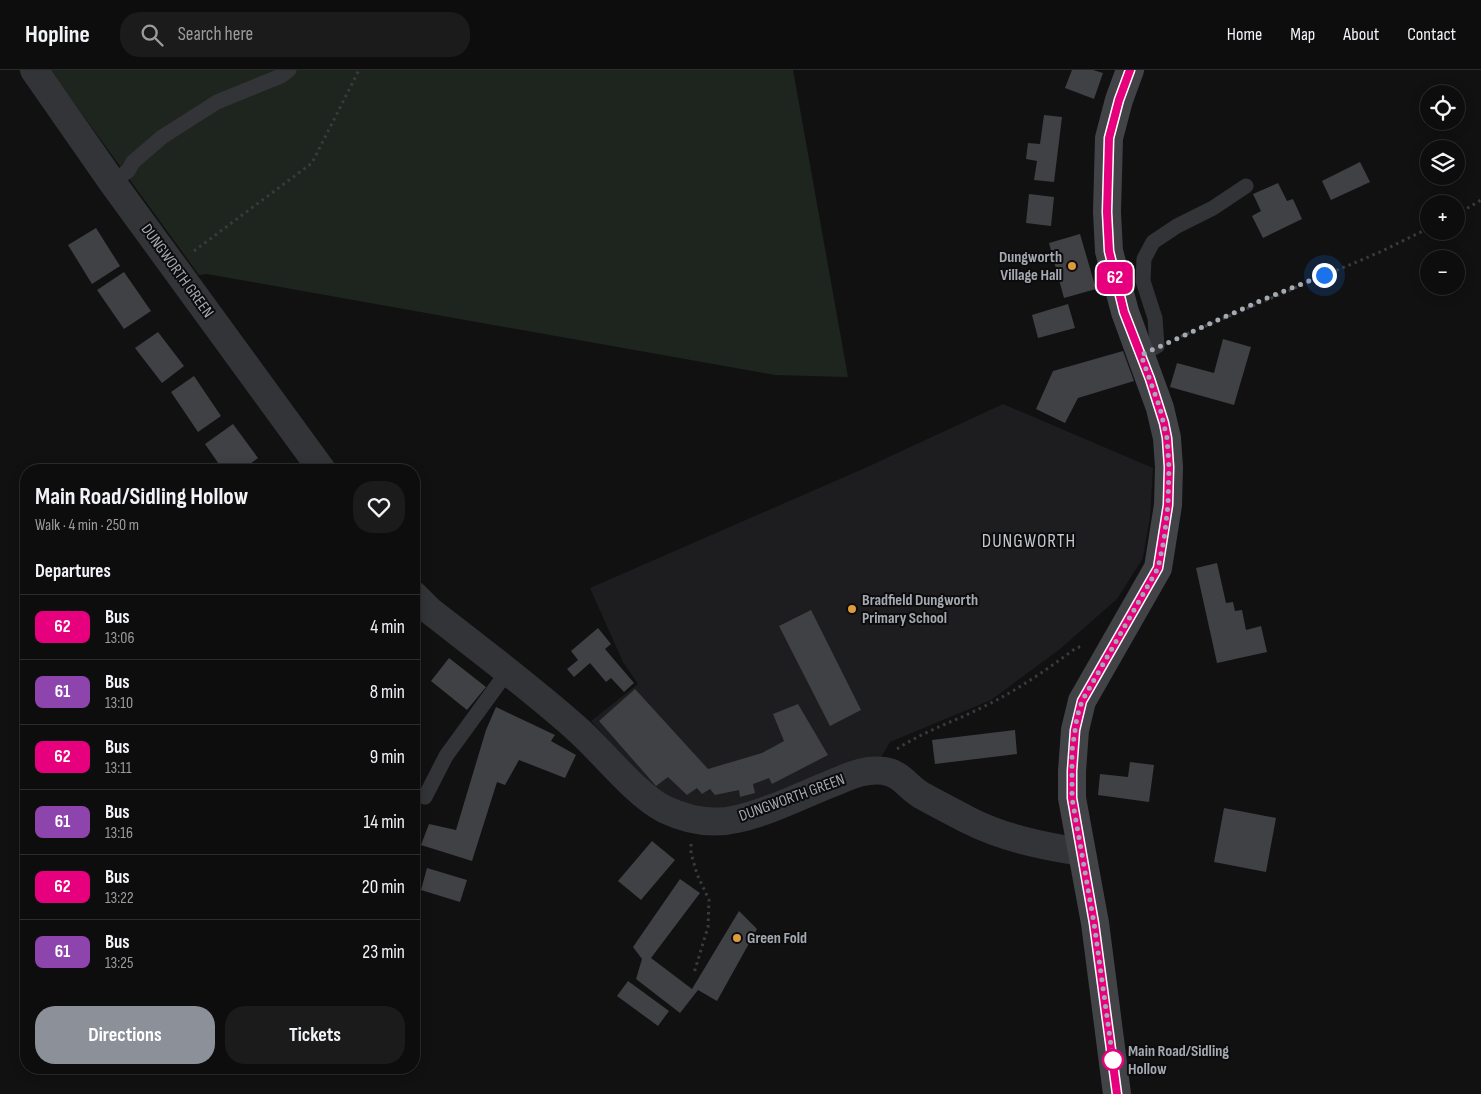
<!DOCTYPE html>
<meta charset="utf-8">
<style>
:root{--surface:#0d0d0e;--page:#1b1b1c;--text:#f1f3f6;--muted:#9a9c9e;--line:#2d2d2e;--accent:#8c9099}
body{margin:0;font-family:"Sofia Sans Condensed",sans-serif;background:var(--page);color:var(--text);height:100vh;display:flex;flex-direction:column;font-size:19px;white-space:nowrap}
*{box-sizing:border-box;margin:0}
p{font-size:16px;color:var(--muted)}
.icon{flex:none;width:28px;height:28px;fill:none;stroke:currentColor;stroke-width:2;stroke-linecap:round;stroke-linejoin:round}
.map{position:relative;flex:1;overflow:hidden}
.panel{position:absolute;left:20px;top:394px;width:400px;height:610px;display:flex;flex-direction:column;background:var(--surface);border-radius:20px;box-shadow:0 2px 12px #0003,0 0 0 1px var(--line)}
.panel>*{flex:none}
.badge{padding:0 10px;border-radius:8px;font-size:18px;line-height:32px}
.fabs{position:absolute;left:1420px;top:15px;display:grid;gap:10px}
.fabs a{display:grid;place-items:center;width:45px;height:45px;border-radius:50%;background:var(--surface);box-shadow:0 2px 12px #0003,0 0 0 1px var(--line);font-size:25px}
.you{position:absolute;width:25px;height:25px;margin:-12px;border:4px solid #fff;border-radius:50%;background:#1a73e8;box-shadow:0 0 0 8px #1a73e833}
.map>.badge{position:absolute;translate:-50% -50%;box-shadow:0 0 0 2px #fff}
h2{padding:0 15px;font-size:19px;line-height:45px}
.round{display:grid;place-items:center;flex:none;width:52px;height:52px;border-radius:20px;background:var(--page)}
.summary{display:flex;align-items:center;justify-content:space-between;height:85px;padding:0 15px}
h1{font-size:24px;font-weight:700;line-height:38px}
.action{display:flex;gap:10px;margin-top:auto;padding:10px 15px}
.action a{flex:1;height:58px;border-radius:20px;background:var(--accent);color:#fff;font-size:20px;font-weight:700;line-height:58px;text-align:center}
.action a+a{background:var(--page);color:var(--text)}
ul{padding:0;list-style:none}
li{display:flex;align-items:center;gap:15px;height:65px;padding:0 15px;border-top:1px solid var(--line)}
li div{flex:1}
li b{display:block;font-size:19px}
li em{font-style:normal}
li .badge{min-width:55px;font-weight:700;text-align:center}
header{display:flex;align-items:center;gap:30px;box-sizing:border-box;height:70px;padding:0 25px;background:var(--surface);border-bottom:1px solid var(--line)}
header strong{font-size:24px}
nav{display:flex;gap:28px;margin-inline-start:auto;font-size:18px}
.search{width:350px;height:45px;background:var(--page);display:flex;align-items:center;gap:12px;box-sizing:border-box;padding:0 18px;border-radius:20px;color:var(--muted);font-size:19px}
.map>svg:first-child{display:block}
</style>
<header>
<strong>Hopline</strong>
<div class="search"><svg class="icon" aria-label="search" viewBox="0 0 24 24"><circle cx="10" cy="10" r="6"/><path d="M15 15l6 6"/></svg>Search here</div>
<nav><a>Home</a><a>Map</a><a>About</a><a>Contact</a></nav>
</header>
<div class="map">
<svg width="1481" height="1024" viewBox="0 0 1481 1024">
<rect width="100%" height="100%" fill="#111112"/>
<path fill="#1d1d1f" d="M1003,334L1153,398L1150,447L1143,488L1117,529L1060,579L991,630L890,672L879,691L836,696L734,740L702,741L668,730L639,704L591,651L638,614L623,592L590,518L865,398Z"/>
<path fill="#1e251e" d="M50,0H793L848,307L775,305L207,204L199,205Z"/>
<path fill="#404145" d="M1072,0H1093L1103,3L1094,29L1065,18Z
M1044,45L1062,47L1054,112L1034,110L1037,91L1026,89L1028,73L1040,74Z
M1360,92L1370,112L1331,130L1322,111Z
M1278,113L1287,131L1293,129L1302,149L1263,168L1252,146L1261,141L1253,124Z
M1029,124L1054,127L1051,156L1026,153Z
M96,158L120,196L92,214L68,175Z
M1080,164L1096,219L1064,228L1049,173Z
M124,202L151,241L124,259L97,220Z
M1068,234L1075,258L1038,268L1032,245Z
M158,262L184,296L162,313L135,278Z
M1223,269L1251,277L1234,335L1170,317L1177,293L1214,303Z
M1123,281L1134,311L1078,328L1065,353L1036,339L1053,301Z
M194,306L221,346L198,362L171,322Z
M233,354L258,388L242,400H223L205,374Z
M1217,493L1226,533L1233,532L1235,541L1242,540L1246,560L1261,556L1267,582L1217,593L1196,498Z
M811,540L861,640L830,656L779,556Z
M598,558L611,574L605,579L634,613L624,622L611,608L606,612L590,593L574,607L567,599L578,590L571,581Z
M449,588L486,617L467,640L431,611Z
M635,619L708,699L762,683L784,671L773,644L798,634L828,685L772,714L769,708L753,714L755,723L740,727L739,720L715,725L710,719L702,724L697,718L687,725L668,707L656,716L599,651Z
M496,637L555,665L551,671L576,685L565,708L519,690L505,715L497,712L472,791L421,775L429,754L456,760L486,660Z
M1015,660L1017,684L935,694L932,670Z
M1130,692L1154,695L1149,732L1098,725L1100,704L1128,707Z
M1224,738L1276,748L1266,802L1214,792Z
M652,771L675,790L641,830L618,811Z
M427,798L467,810L460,832L421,820Z
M680,809L700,823L651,888L692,919L739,841L757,859L717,931L698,920L680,943L636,909L642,889L633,877Z
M628,911L669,941L658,956L617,926Z"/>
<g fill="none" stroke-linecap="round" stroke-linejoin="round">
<path stroke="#393b3e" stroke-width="3" stroke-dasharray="2.5 4" stroke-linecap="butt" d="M1456,145L1481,130
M194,181L312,93L359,0
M1175,269L1380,182L1429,158
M897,679C924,661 953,652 981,638C1016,621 1045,601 1076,578L1083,576
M691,774V783L697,804L709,830L708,857L694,903"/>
<path stroke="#333437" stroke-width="15" d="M112,112L128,101L133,92L162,67L217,32L281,6L289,0
M1141,285L1157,276L1155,248L1143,211L1144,189L1153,172L1177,156L1213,138L1246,116
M425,727L446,686L507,602"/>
<path stroke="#333437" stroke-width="28" d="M34,0L112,112L322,400
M414,525L429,540C479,579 530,617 577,659C603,682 635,724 664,739C687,750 712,755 737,749C769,742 800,726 830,714C848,707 864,698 884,701C900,703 908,717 921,725C937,734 953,742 968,750C1003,768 1043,776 1081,782"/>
<path stroke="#414347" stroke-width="28" d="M1117,1024L1095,853L1072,728V701L1075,660L1082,631L1158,498L1168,435L1169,397L1167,368L1160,338L1125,242L1109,181L1107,142L1109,68L1119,30L1130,0"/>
</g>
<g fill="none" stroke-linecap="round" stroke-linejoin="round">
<defs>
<path id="line" d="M1117,1024L1094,853L1072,728V701L1075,660L1082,631L1158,498L1168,435L1169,397L1167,368L1164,353L1150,309L1124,242L1109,181L1107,142L1109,68L1119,30L1130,0"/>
</defs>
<use href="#line" stroke="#fff" stroke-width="11"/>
<use href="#line" stroke="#e6007e" stroke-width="8"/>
<path stroke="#a4a9b2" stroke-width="5" stroke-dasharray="0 9" d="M1113,990L1094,853L1072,728V681L1077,647L1082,631L1158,498L1164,470L1168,435L1169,397L1167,368L1160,338L1141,285L1262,230L1324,205"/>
</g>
<g fill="#de9a3e" stroke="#0c0c0d" stroke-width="2">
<circle cx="1072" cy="196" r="5"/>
<circle cx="852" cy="539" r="5"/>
<circle cx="737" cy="868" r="5"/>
</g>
<circle fill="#fff" stroke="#e6007e" stroke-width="2.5" cx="1113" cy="990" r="10"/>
<g text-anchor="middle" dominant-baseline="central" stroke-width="4" stroke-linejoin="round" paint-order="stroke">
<g font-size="16" font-weight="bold" fill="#a4a9b2" stroke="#0c0c0d" text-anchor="start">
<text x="1062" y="187" text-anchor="end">Dungworth<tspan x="1062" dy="18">Village Hall</tspan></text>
<text x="862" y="530">Bradfield Dungworth<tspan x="862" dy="18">Primary School</tspan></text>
<text x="747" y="868">Green Fold</text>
</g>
<g font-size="16" fill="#a4a9b2" stroke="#0c0c0d">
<text transform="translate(177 201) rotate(54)">DUNGWORTH GREEN</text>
<text transform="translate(792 728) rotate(-20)">DUNGWORTH GREEN</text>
</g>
<g font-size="16" font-weight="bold" fill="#a4a9b2" stroke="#0c0c0d" text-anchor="start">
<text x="1128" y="981">Main Road/Sidling<tspan x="1128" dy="18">Hollow</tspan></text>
</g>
<g font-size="19" letter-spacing="1" fill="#c4c8ce" stroke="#0c0c0d">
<text x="1029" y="471">DUNGWORTH</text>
</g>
</g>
</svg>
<div class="fabs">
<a><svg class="icon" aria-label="locate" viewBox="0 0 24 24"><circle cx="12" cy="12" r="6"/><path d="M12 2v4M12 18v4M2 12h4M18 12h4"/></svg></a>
<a><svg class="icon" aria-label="layers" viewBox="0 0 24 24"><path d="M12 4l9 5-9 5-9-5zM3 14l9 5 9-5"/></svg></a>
<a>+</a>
<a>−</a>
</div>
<div class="you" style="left:1324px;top:205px"></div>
<b class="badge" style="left:1115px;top:208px;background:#e6007e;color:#fff">62</b>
<section class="panel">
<div class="summary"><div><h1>Main Road/Sidling Hollow</h1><p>Walk · 4 min · 250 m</p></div><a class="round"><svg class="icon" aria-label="heart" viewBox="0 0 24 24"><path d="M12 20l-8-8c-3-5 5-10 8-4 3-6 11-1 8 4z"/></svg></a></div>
<h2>Departures</h2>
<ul>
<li><span class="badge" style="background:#e6007e;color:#fff">62</span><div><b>Bus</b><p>13:06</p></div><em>4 min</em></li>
<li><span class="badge" style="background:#8e44ad;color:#fff">61</span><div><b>Bus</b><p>13:10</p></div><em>8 min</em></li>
<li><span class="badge" style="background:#e6007e;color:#fff">62</span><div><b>Bus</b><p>13:11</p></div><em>9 min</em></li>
<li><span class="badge" style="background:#8e44ad;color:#fff">61</span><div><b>Bus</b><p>13:16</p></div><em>14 min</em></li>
<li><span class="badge" style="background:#e6007e;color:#fff">62</span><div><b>Bus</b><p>13:22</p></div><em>20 min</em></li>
<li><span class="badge" style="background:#8e44ad;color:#fff">61</span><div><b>Bus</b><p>13:25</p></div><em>23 min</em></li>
</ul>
<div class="action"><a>Directions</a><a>Tickets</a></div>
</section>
</div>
